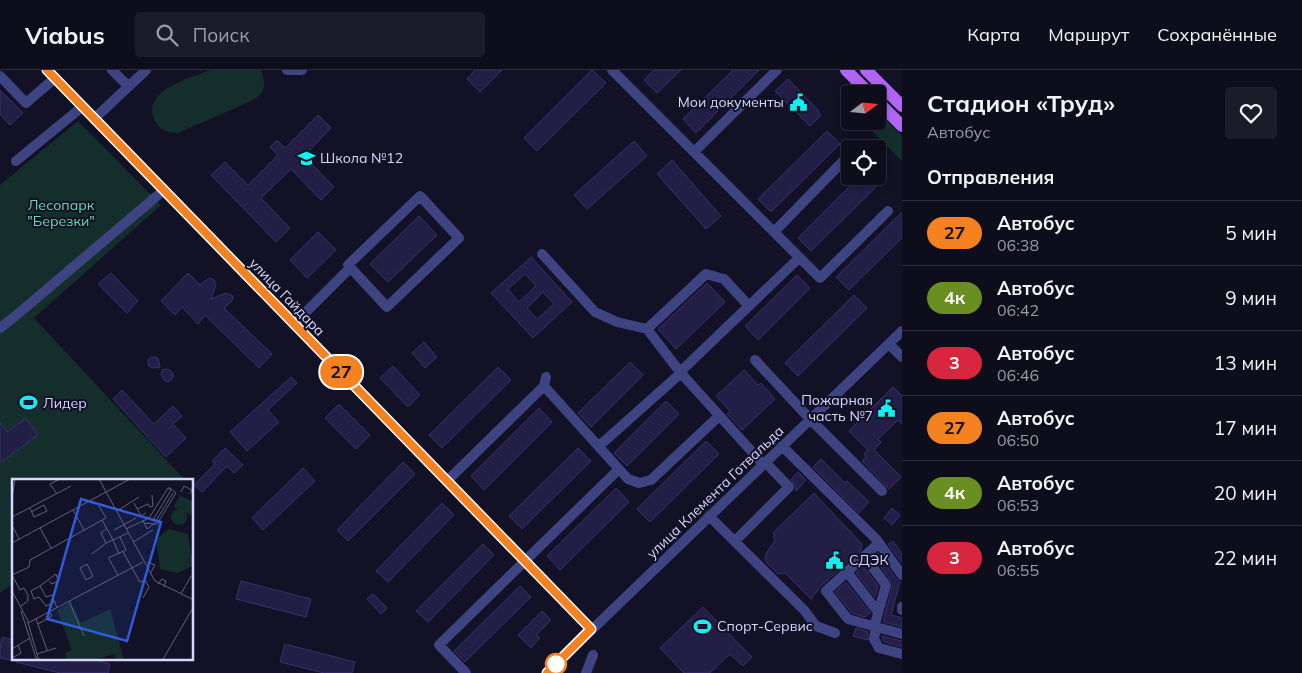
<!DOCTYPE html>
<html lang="ru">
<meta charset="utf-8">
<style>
:root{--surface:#0e0d1c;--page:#1c1b29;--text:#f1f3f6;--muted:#9b9ca3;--line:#2e2d3b}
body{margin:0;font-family:Mulish,sans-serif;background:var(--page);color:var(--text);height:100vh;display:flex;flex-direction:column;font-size:19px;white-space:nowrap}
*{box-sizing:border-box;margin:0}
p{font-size:16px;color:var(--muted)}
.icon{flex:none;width:28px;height:28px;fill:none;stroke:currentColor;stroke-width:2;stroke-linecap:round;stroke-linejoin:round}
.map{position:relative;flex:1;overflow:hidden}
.sheet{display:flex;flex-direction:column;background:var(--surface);width:400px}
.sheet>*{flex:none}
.badge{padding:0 10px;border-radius:16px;font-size:18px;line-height:32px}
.needle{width:32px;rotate:74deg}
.controls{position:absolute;left:841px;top:15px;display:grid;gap:10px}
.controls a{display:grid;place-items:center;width:45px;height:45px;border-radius:5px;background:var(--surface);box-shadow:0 2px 8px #0003,0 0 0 1px var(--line);font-size:25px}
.map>.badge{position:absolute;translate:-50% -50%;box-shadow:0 0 0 2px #fff}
h2{padding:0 25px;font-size:19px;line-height:45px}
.round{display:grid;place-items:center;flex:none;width:52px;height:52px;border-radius:5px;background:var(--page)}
.head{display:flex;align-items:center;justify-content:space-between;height:85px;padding:0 25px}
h1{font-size:24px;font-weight:700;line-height:38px}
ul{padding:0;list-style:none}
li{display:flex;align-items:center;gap:15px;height:65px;padding:0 25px;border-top:1px solid var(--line)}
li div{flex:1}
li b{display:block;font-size:19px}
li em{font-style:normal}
li .badge{min-width:55px;font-weight:700;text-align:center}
header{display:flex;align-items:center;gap:30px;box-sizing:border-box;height:70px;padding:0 25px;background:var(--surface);border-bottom:1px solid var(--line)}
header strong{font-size:24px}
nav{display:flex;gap:28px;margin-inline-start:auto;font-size:18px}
.search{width:350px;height:45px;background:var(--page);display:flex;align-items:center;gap:12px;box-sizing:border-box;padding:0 18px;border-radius:5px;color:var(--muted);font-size:19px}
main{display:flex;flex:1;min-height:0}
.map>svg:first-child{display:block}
</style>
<header>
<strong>Viabus</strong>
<div class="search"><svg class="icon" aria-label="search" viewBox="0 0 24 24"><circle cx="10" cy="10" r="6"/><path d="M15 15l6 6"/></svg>Поиск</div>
<nav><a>Карта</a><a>Маршрут</a><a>Сохранённые</a></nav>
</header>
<main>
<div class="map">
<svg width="902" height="603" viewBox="0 0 902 603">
<rect width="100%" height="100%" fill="#121125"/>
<path fill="#142f2b" d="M210,0H261C266,16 266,23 251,31L178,63C168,63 159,60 155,51C140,20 189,9 210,0Z
M880,44L902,66V91L867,56L872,51H878V46Z
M78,51L161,135L34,248L185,410H14V513L0,523V115Z"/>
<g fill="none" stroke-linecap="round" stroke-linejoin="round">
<path stroke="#112c49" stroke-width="2.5" d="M48,410H49
M0,438L6,437L14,432"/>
</g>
<path fill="#221e45" stroke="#373170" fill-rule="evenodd" d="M475,0H502L480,22L467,9Z
M592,0L606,13L537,81L524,68Z
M654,0H681L657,23L644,10Z
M733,0H759L696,63L683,49Z
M788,9L819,41L818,42L821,45L810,56L775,21Z
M0,20L23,43L10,55L0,44Z
M318,45L331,58L304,86L334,117L321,130L291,99L261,128L290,158L276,172L211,105L225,92L248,115L278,85L270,77L277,70L285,78Z
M827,61L840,74L771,142L758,129Z
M634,71L647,86L587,139L574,125Z
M672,90L721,146L706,159L657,104Z
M860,106H873L880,113L811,181L798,168Z
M902,142V168L849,220L836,207Z
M419,146L437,165L388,212L370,194Z
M318,162L336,180L307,208L290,190Z
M531,187L572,232L533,268L491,223ZM525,204L536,216L519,232L508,219ZM543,222L554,234L537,249L527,238Z
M111,203L138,231L127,243L98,214Z
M188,203L200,215L209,208L214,210L216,215L211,229L226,223L233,226L232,231L224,238L272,284L259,298L205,245L198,254L182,237L175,245L161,231Z
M797,205L810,218L758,270L745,256Z
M707,213L725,232L676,279L658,259Z
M854,225L867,238L798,306L785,293Z
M424,272L437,287L425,298L412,283Z
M151,287L158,288L160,297L152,298L149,296L148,290Z
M630,292L643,305L591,357L578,343Z
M393,296L420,325L408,337L380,308Z
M498,297L511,310L442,378L429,365Z
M168,299L173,303V307L171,310L168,312L164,310L161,305L162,300Z
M744,300L758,315L761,313L775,329L742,360L727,344L730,341L716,326Z
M291,307L297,313L268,340L279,352L247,381L230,362Z
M893,317L902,326V354L898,350L878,369L881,372L874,380L901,407L889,419L862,391L866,387L864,384L868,380L849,361Z
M122,320L154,354L173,336L182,346L173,354L186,368L166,387L113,329Z
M666,331L679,344L627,396L614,383Z
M339,334L370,365L356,379L325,348Z
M539,338L552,352L484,420L471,406Z
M26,348L38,365L0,393V352L7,362Z
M706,371L719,384L650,452L637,439Z
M225,378L243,395L234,403L227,396L202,422L194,415L215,394L212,391Z
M578,378L591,391L522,459L509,446Z
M821,389L845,413L847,411L869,432L859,443L813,397Z
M403,392L415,404L348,471L337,460Z
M303,398L315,411L263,460L252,448Z
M798,402L806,410L796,421L795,415L791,410Z
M616,418L629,432L560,500L547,486Z
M814,423L862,474L861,480L821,516L811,529L785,503L778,504L765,491L766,484L775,470L773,466L775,464L773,463Z
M442,433L454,445L388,512L376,501Z
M892,438L900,445L892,455L884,448Z
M893,471L902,484V493L888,474Z
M483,474L494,485L428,552L416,541Z
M878,483L896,509L900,512L891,545L902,548V557L883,552L893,514L874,487Z
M863,496L878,516L875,527L856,503Z
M241,511L311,529L306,547L236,529Z
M846,512L870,543L865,547L852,543L835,522Z
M520,516L531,527L465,592L454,581Z
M373,524L387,538L381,544L367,529Z
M703,537L752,587L743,596L730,584L710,603H684L660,578Z
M542,541L551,550L536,565L540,568L531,578L518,565Z
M856,558L868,562V570L853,566Z
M882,566L902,571V577L884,572Z
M2,567L14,570V591L0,588V577Z
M285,574L355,592L352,603H324L280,592Z
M16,589H92L110,594L108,603H60L16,592Z"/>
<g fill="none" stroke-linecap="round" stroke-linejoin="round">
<path stroke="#3e4382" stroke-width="10" d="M47,0L591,559
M112,0L128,16
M287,0H302
M612,0L820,208L888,141
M0,6L26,33L55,8
M94,49L146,0
M694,82L777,0
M16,91L82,37
M420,126L459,168L387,237L348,195Z
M774,162L849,85
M542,184L595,242L617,252L647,259
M294,254L350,198
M0,258L13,248L164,120
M889,274L902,287
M755,290L810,349L882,421
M680,302L647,259L706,204L724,209L749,236
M546,307L544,316L628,409L639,413L651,410L719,346
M599,376L681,303
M782,376L876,469L902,505
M763,394L680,302L799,188
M447,411L544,316
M709,446L804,540L816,556L835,563
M735,471L789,417L765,392
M864,486L886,515L875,554L876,557L848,549L826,521L879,473
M847,502L878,542
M902,537V540
M902,564L876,557L874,569L879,578L902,584
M466,603L439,575L619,399
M547,603L902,261
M586,603L593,585"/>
<path stroke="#b165f6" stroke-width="12" d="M846,0L870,24
M866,0L902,36
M878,32L902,56"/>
</g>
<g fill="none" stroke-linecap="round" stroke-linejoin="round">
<defs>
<path id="line" d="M47,0L591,559L547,603"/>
</defs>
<use href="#line" stroke="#fff" stroke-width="11"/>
<use href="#line" stroke="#f58220" stroke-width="8"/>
</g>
<defs>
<symbol id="civic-bare" viewBox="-9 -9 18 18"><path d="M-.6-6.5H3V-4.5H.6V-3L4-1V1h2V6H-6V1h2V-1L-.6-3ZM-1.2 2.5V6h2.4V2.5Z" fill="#0ff1f1" stroke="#121125" stroke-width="2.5" paint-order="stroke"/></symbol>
<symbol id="school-bare" viewBox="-9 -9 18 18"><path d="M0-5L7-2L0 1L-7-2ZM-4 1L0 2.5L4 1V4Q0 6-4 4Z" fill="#0ff1f1" stroke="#121125" stroke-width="2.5" paint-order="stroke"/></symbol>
<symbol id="stadium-bare" viewBox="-9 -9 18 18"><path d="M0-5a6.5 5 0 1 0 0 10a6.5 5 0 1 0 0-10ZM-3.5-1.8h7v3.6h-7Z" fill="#0ff1f1" stroke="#121125" stroke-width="2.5" paint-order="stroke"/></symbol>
</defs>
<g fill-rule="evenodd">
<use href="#civic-bare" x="786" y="20" width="25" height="25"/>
<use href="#school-bare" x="294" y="76" width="25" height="25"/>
<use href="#stadium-bare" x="16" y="320" width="25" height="25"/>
<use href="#civic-bare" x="874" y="326" width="25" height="25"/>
<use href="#civic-bare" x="822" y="478" width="25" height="25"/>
<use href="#stadium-bare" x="690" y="544" width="25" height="25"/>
</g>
<circle fill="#fff" stroke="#f58220" stroke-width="2.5" cx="556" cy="594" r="10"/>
<g text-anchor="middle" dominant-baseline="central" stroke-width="4" stroke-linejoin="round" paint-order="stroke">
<g font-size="14" fill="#d8d7fd" stroke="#121125" text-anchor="start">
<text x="784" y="32" text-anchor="end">Мои документы</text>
<text x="320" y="88">Школа №12</text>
<text x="873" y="330" text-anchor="end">Пожарная<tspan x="873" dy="16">часть №7</tspan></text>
<text x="43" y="333">Лидер</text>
<text x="849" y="490">СДЭК</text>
<text x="717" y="556">Спорт-Сервис</text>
</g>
<g font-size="14" fill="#67d9b1" stroke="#121125">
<text x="61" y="135">Лесопарк<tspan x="61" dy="16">"Березки"</tspan></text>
</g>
<g font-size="14" fill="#d8d7fd" stroke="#121125">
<text transform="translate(287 227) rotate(46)">улица Гайдара</text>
<text transform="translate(715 422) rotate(-44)">улица Клемента Готвальда</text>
</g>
</g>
<g transform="translate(12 409)">
<rect width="181" height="181" fill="#121125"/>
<path d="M168,16L181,23L179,36L162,28ZM159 38a8 8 0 1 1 16 0a8 8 0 1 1-16 0ZM157,50L176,55L179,76L181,75V87L165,94L148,90L144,60ZM59,123L69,144L98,130L112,181H105L102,175L82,181L55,180L53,174L60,171L45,131Z" fill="#142f2b"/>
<path fill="none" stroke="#61607b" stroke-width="1" d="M87,0L143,102L182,121M157,8L164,14L145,45H142L161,14M169,13L172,7L180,11L178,15M45,15L38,5L48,0M0,20L3,0M122,24L129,37L134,34M18,29L22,38L35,32L32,26L19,33M125,30L136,25L138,28L141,27L140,16M61,31L72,51M105,32L127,18M0,38L59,7M137,39L141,41L159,11M90,41L101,61L116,54M131,41L132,44L135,50L142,45L132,44M0,46L7,60M28,49L39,69M95,49L89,54L94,64L101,61M114,50L137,39L156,9L159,11M102,51L124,39M101,61L107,75M121,63L141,51M0,64L118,0M111,73L128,103L133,101L137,108L131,119M80,75L94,64M96,79L114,71L108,58M97,80L106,96M135,83L143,86L138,95M75,85L81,97L74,101L68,89ZM0,96L17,88L18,81L94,39L87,27M0,96L8,111L12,109L16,116V122L9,127M146,105L150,100L154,102L152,108M28,107L44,95L46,102L40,105L37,102M0,112L15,140L27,182M169,115L179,97M57,122L72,157M42,123L34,127L27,118L22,120L19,112L28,107L34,118L40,116L45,129M9,132L25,182M24,140L35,171M16,144L131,83M26,145L40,137L38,133M0,170L18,159M25,175L44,169M0,179L9,174L6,166M150,182L182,127"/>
<path fill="#305cdc" fill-opacity="0.15" stroke="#305cdc" stroke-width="2.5" d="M69,20L149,43L115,162L35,140Z"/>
<rect width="181" height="181" fill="none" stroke="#d8d7fd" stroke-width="2.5"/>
</g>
</svg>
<div class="controls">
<a><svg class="needle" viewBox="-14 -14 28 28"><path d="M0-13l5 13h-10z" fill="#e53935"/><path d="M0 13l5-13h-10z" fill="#9b9ca3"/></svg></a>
<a><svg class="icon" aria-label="locate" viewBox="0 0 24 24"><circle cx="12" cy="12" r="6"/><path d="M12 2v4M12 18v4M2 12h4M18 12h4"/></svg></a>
</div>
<b class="badge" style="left:341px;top:302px;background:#f58220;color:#111">27</b>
</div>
<section class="sheet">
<div class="head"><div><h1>Стадион «Труд»</h1><p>Автобус</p></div><a class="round"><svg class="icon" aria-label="heart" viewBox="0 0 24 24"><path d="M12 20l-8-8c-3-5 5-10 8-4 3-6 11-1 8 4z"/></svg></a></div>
<h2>Отправления</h2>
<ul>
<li><span class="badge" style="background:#f58220;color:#111">27</span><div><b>Автобус</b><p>06:38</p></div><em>5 мин</em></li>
<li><span class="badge" style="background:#6b8e23;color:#fff">4к</span><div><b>Автобус</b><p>06:42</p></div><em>9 мин</em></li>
<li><span class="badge" style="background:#d7263d;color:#fff">3</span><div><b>Автобус</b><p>06:46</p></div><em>13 мин</em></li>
<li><span class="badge" style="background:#f58220;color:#111">27</span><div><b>Автобус</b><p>06:50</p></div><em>17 мин</em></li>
<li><span class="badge" style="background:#6b8e23;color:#fff">4к</span><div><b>Автобус</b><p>06:53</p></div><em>20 мин</em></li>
<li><span class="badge" style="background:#d7263d;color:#fff">3</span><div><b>Автобус</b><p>06:55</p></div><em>22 мин</em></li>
</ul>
</section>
</main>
